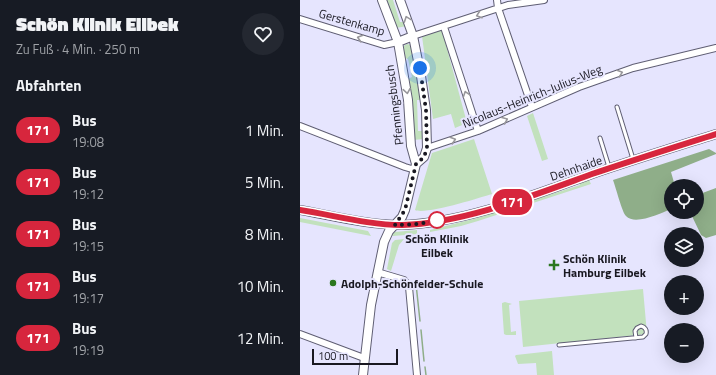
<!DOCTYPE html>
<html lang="de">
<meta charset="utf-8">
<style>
:root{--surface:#171b24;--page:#242831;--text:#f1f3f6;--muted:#9ea1a6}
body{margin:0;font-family:"Titillium Web",sans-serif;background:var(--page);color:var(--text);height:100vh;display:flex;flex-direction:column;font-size:15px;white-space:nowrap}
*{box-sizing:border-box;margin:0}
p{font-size:13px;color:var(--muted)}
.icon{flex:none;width:22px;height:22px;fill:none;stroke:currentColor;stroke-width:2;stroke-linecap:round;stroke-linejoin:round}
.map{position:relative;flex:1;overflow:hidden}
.side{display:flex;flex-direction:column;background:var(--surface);width:300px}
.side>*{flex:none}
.badge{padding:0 8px;border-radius:13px;font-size:14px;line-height:26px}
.fabs{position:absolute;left:364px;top:179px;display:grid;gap:8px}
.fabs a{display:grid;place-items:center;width:40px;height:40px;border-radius:50%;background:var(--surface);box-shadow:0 4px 16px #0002;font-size:20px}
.scale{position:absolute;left:12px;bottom:10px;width:86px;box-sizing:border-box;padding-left:4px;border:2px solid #191821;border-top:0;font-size:11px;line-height:14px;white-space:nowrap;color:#191821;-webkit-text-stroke:3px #e6e5fe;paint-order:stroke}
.you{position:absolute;width:20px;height:20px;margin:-10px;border:3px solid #fff;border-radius:50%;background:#1a73e8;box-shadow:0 0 0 6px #1a73e833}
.map>.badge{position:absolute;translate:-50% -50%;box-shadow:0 0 0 2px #fff}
h2{padding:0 16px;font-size:15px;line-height:36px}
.round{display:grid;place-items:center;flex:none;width:42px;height:42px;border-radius:21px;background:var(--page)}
.head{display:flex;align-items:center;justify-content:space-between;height:68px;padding:0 16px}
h1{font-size:19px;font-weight:800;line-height:30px}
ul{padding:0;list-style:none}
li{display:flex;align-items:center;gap:12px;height:52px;padding:0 16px}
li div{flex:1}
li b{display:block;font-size:15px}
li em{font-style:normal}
li .badge{min-width:44px;font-weight:700;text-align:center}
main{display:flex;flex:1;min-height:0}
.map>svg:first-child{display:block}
</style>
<main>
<section class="side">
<div class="head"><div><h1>Schön Klinik Eilbek</h1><p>Zu Fuß · 4 Min. · 250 m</p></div><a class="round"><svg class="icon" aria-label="heart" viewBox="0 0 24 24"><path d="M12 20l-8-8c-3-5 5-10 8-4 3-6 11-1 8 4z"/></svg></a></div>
<h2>Abfahrten</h2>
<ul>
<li><span class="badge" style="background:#d7263d;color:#fff">171</span><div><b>Bus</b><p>19:08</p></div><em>1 Min.</em></li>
<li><span class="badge" style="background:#d7263d;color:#fff">171</span><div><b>Bus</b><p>19:12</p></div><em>5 Min.</em></li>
<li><span class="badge" style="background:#d7263d;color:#fff">171</span><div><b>Bus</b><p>19:15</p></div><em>8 Min.</em></li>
<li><span class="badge" style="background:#d7263d;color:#fff">171</span><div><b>Bus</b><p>19:17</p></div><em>10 Min.</em></li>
<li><span class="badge" style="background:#d7263d;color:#fff">171</span><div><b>Bus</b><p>19:19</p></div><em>12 Min.</em></li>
</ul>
</section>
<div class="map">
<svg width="416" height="375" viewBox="0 0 416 375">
<rect width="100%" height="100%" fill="#e6e5fe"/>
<path fill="#c2e1bd" d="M86,0H93L100,22H105L107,26L96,28Z
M142,30L167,123L155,128L151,114L133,119L122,36Z
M107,44L112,45L121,100H117L118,131H124V139L113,140L108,79L112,77L108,59L104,58C102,51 100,47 107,44Z
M233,113L248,159L242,161L227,116Z
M174,139L192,194C179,198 125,215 115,210L132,153Z
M289,180L291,184L178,221L161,226L130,232V230L177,218L280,185L279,183Z
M0,218L68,231L71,236L0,222Z
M117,230V234L93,236L91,235L95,232Z
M104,239L99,245L91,271L87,269L92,243L95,240Z
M343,289L347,334L223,347L219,301Z
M205,302L212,304L209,305L211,332L216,331V335H206L204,334L202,306V303Z
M252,351L254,375H237L236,363L218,364L215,356L216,355Z"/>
<path fill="#8fae89" d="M409,149L416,153V154L371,172L375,186H371V209C361,213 335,226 326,216C322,212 316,188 313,180Z
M416,188V235L406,238L401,235L391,214L388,212H397V195Z"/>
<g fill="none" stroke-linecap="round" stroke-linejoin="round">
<path stroke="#8ead88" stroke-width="1.5" d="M116,284L120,321
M121,330L124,361
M125,367L126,375"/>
<defs>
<path id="lane" d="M317,107L333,159
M300,138L309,167
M259,345L343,337L346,334C347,330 345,327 341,326L337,328L335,331L336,338"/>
<path id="street" d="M197,0L198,8L232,107
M0,19L84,45L98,42
M144,27L178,131
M113,36L208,5L244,0
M0,126L105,167L115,170
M127,148L178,131L279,87L333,68L416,48
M77,272L104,280L109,287L117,375
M0,334L64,358"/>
<path id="secondary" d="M100,0L113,36L121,76L126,110L127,148L124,157L116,164
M98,42L113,36
M0,210C33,216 68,225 102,225C164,223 234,195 292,174C333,160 375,147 416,134
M63,375L71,305L84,242L89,231L102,217L105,210L116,164L111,146L108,100L98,42L82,0"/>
</defs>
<use href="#lane" stroke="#5f5e73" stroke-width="5"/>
<use href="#street" stroke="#5f5e73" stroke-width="8"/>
<use href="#secondary" stroke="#5f5e73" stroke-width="10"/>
<use href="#lane" stroke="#fff" stroke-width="3"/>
<use href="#street" stroke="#fff" stroke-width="6"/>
<use href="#secondary" stroke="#fff" stroke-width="8"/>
</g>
<defs><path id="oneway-chevron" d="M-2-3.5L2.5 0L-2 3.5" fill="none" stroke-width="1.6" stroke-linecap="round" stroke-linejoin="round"/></defs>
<g stroke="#98979b">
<use href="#oneway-chevron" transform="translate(179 15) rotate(161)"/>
<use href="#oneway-chevron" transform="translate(107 19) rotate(-110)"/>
<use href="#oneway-chevron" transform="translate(60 38) rotate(-164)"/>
<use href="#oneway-chevron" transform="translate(320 73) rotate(-19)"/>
<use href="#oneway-chevron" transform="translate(107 91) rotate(81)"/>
<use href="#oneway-chevron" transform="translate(166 94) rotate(-108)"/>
<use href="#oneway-chevron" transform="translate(205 120) rotate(-23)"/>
<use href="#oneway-chevron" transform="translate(153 140) rotate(-17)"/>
</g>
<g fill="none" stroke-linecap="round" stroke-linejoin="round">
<defs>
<path id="line" d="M0,210C33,215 68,225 102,225C164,223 234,195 292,174C333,160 375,147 416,134"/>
</defs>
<use href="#line" stroke="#fff" stroke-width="9"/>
<use href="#line" stroke="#d7263d" stroke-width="6"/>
<path stroke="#191821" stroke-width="4" stroke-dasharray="0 7.2" d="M120,68L126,110L127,148L124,157L116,164L105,210L95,225L118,224L142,220H137"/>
</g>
<circle fill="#fff" stroke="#d7263d" stroke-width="2" cx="137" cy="220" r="8"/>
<g fill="#2b771e" stroke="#e6e5fe" stroke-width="1.5">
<path d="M252 259h4v4h4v4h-4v4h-4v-4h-4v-4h4z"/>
<circle cx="33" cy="283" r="4"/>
</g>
<g text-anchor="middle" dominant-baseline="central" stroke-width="4" stroke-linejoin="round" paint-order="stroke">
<g font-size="12" fill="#191821" stroke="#e6e5fe">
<text transform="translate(52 22) rotate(16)">Gerstenkamp</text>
<text transform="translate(232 96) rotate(-22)">Nicolaus-Heinrich-Julius-Weg</text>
<text transform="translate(94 105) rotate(-97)">Pfenningsbusch</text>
<text transform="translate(276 168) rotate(-19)">Dehnhaide</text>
</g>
<g font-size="12" font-weight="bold" fill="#191821" stroke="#e6e5fe">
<text x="137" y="238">Schön Klinik<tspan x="137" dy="14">Eilbek</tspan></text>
</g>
<g font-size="12" font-weight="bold" fill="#191821" stroke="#e6e5fe" text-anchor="start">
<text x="263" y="258">Schön Klinik<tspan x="263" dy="14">Hamburg Eilbek</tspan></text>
<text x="41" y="283">Adolph-Schönfelder-Schule</text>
</g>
</g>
</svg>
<div class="fabs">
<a><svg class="icon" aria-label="locate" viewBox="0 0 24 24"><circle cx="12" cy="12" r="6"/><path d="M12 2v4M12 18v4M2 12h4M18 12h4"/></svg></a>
<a><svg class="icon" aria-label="layers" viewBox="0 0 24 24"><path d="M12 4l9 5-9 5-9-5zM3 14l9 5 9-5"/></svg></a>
<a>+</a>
<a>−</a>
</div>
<div class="scale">100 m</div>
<div class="you" style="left:120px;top:68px"></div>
<b class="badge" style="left:212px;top:202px;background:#d7263d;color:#fff">171</b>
</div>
</main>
